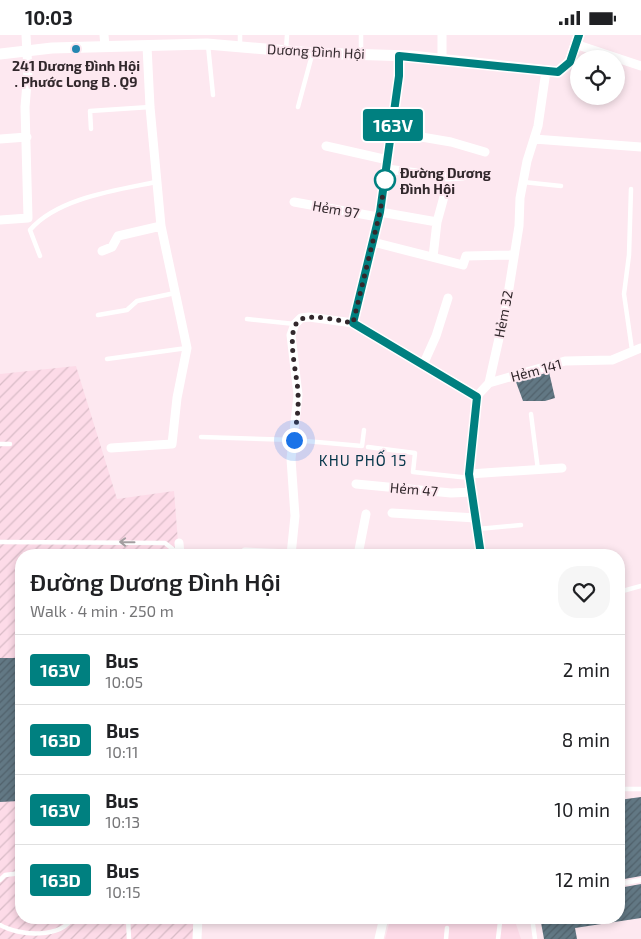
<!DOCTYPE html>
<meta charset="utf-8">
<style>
:root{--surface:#fff;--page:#f6f6f6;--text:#202124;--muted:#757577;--line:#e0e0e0}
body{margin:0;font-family:"Exo 2",sans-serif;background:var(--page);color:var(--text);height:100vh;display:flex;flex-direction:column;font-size:19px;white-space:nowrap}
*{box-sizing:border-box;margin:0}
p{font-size:16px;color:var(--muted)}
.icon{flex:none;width:28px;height:28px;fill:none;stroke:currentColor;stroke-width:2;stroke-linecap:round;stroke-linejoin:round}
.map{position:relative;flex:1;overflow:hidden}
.details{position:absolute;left:15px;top:514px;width:610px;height:375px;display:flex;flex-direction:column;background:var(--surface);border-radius:20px;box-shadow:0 2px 8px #0003}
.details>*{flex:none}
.badge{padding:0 10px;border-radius:4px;font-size:18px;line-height:32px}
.controls{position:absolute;left:570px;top:15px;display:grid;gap:10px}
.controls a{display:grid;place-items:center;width:55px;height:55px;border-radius:50%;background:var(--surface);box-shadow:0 2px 8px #0003;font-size:25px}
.you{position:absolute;width:25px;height:25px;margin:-12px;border:4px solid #fff;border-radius:50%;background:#1a73e8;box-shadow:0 0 0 8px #1a73e833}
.map>.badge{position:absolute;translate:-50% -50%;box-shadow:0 0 0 2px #fff}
.round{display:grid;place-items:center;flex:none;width:52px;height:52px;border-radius:20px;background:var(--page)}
.overview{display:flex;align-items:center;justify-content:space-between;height:85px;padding:0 15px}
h1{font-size:24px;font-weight:600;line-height:38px}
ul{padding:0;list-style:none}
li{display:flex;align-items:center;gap:15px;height:70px;padding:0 15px;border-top:1px solid var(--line)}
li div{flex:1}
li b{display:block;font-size:19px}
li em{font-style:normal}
li .badge{min-width:55px;font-weight:700;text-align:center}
.status{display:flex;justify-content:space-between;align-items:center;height:35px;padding:0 25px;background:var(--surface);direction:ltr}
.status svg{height:14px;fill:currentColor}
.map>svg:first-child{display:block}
</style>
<div class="status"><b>10:03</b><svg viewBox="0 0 49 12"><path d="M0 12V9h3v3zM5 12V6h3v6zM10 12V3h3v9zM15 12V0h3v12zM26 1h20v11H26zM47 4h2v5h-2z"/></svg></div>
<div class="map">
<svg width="641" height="904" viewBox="0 0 641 904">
<defs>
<pattern id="industrial-furrows" width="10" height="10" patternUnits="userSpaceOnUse" patternTransform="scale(1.25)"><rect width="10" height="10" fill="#fddbe8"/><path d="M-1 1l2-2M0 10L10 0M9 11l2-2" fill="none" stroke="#d9bcc7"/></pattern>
<pattern id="building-hatch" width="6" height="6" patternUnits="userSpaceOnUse" patternTransform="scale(1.25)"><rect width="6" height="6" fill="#627884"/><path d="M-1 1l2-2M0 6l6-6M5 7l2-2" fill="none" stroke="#51626c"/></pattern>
</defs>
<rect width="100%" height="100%" fill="#fde8f0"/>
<path fill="#fddbe8" d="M391,882L514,883L521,904H385Z"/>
<path fill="url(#industrial-furrows)" d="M76,331L117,464L174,456L179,520H21V882L194,883L193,904H0V339Z"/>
<path fill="url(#building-hatch)" d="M549,337L555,363L545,366H523L516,347Z
M0,623H21L19,661H21V685L18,716H21L19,733H21V739L19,766L0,767Z
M641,762V841L619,845V765Z
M641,849V883L575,893L577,904H544L540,882H619V853Z"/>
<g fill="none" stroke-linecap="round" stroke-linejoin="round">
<path stroke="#fff" stroke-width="4.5" d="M240,0V10
M208,10L213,60
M286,15L287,0
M361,18V0
M298,72L312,20
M91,94L90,76L150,72
M523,147L561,151
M631,154L629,220L624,259L632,315
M40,221L30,195C57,163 117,155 156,147
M98,280L127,275L137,266L175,258
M247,284L295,289
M107,324L187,313
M531,379L538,435
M201,402L294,405L362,411L364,395
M0,409H10
M368,412L415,418L413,437L470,443
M478,494L521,490
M0,507L165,508L174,515V520
M619,557L641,551
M619,754H641
M0,845L5,840L21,838
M619,849L641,845
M128,882L129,904
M532,882L535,904
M0,890C19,901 61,904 73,882
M446,904L447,893
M498,904L500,887"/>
<path stroke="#fff" stroke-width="9" d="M104,0L105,11
M578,10L641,31
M399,21V41L380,177L353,288L477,361
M442,25V0
M392,97L451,107L485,117
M0,104L27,102
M534,104L641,112
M326,111L388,125
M387,134L448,142L463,141
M294,167L378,182
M380,177L437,187
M0,185L28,183L25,72L28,36L26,0
M373,207L463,230L466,221L514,220
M102,216L112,212L118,201L161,191
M433,222L437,187L445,158
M423,330L436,301L448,263
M489,348L565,326L612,325L641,313
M477,361L489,348L506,272L519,191L520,163L527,126L538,91L546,36
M477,361L469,439L481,520
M111,413L172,409L177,363L187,313L161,191L150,72L147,11
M469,439L562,433
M356,449L451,458L473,457
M392,478L476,483
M179,508L180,520
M245,517L291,519
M291,520L295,481L291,424L298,360L291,300L295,289L301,283L309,282L353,288
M358,520L366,479
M197,904L198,882
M379,904L384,882"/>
<path stroke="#fff" stroke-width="11" d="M0,19L52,13L207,9L312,18L411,21L558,37L570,27L579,0"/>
</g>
<defs><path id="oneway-shaft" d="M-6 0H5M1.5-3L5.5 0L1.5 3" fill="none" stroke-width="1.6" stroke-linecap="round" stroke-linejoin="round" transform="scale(1.25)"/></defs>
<use stroke="#a39ea0" href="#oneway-shaft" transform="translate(127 507) rotate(-179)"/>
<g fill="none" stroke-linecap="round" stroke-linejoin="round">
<defs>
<path id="line" d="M481,520L469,439L477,362L353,288L380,177L399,41V21L558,37L570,27L579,0"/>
</defs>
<use href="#line" stroke="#fff" stroke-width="11"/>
<use href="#line" stroke="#008080" stroke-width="8"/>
<path stroke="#32282c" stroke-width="5" stroke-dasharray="0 9" d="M294,405C296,390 299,374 298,359C298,341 284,295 300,285C310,278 341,286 353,288L380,177L385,145"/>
</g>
<circle fill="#2487b1" stroke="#fde8f0" stroke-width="2" cx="76" cy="14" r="5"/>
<circle fill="#fff" stroke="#008080" stroke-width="2.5" cx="385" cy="145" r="10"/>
<g text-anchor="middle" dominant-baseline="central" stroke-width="4" stroke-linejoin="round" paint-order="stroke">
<g font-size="14" fill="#32282c" stroke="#fde8f0">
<text transform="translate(316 16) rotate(3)">Dương Đình Hội</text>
<text transform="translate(336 174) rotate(10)">Hẻm 97</text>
<text transform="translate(503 279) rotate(-79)">Hẻm 32</text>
<text transform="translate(536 335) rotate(-15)">Hẻm 141</text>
<text transform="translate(414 454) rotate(5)">Hẻm 47</text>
</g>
<g font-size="14" font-weight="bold" fill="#32282c" stroke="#fde8f0">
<text x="76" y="30">241 Dương Đình Hội<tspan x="76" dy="16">. Phước Long B . Q9</tspan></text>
</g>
<g font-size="14" font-weight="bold" fill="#32282c" stroke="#fde8f0" text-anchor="start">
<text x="400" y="137">Đường Dương<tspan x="400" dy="16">Đình Hội</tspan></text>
</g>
<g font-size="15" letter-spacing="1" fill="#043549" stroke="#fde8f0">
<text x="363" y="425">KHU PHỐ 15</text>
</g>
</g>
</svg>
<div class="controls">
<a><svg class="icon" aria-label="locate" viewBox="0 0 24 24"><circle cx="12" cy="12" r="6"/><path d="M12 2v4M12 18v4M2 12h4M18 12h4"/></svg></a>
</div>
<div class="you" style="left:294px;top:405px"></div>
<b class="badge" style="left:393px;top:90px;background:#008080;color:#fff">163V</b>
<section class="details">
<div class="overview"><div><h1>Đường Dương Đình Hội</h1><p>Walk · 4 min · 250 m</p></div><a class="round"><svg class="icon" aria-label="heart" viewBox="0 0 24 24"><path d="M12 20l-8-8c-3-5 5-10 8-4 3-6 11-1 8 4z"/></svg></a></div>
<ul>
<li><span class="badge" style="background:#008080;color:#fff">163V</span><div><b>Bus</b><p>10:05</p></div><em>2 min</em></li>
<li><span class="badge" style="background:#008080;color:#fff">163D</span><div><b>Bus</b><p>10:11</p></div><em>8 min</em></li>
<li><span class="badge" style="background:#008080;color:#fff">163V</span><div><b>Bus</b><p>10:13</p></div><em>10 min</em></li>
<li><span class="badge" style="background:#008080;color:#fff">163D</span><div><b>Bus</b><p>10:15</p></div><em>12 min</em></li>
</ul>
</section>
</div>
